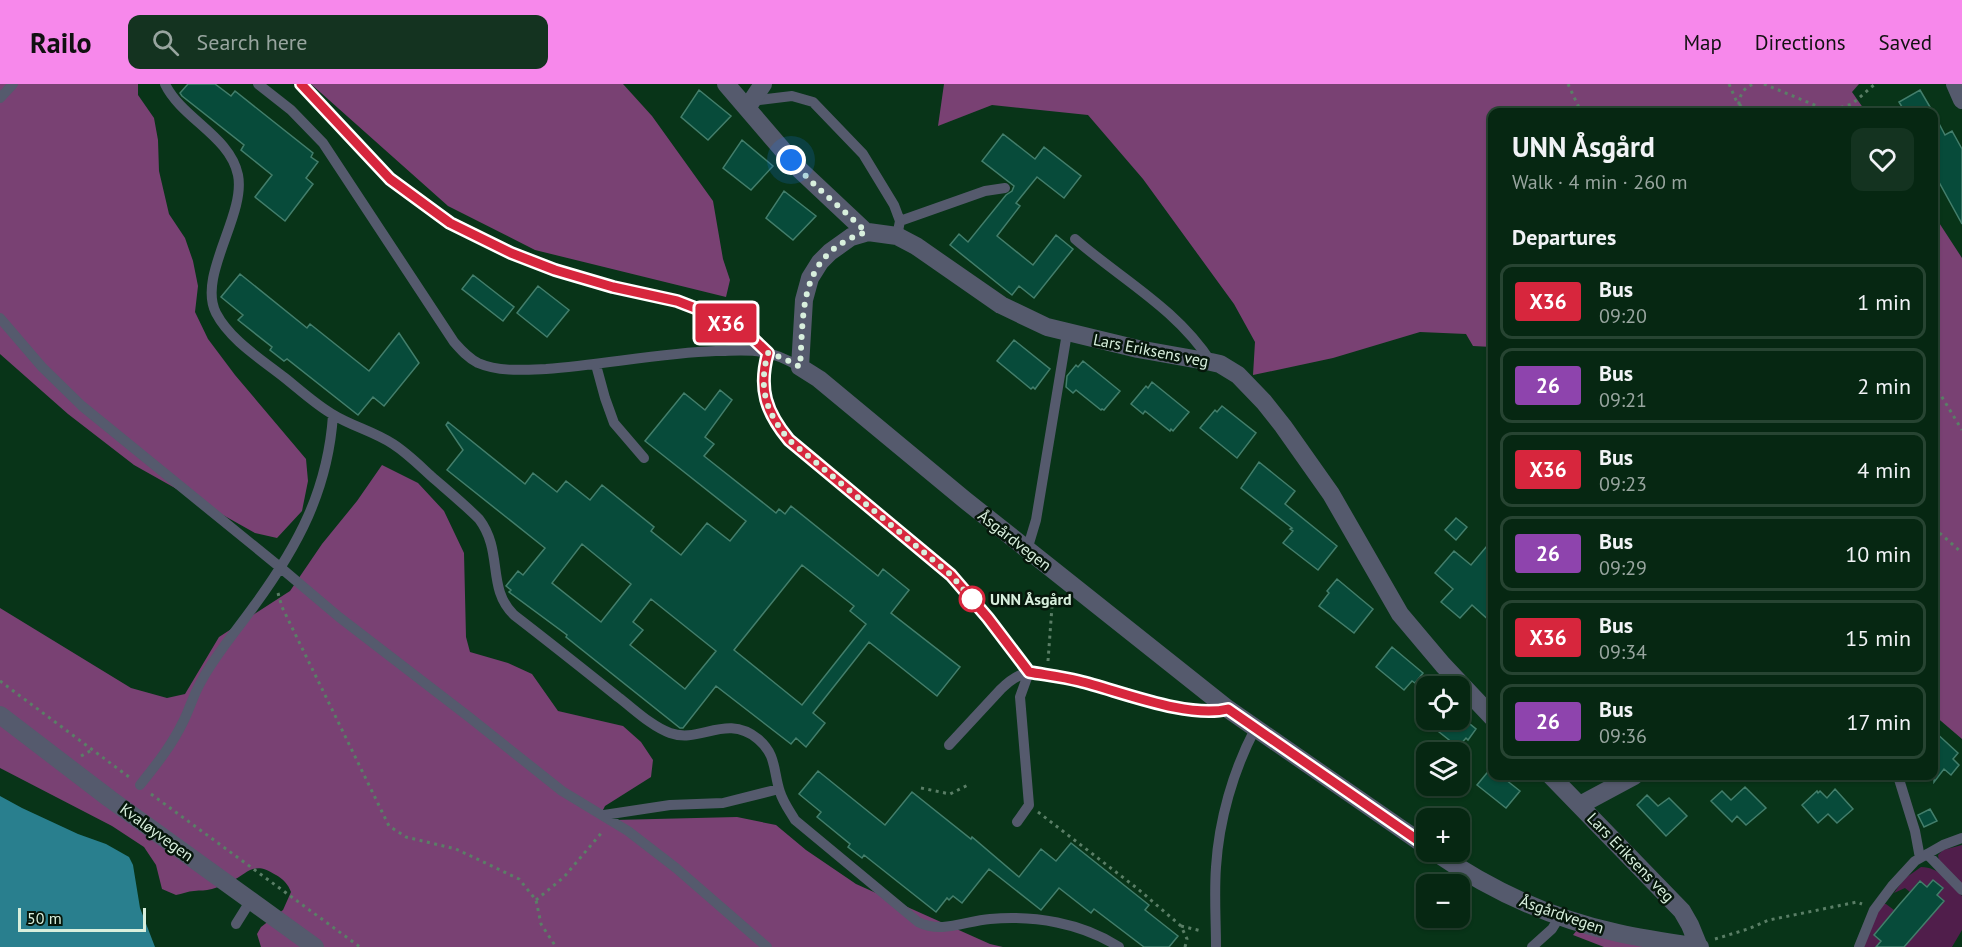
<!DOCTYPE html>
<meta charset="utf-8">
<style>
:root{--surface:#062712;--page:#143320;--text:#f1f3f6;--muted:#98a59f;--line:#274432;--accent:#f788eb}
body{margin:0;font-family:"PT Sans",sans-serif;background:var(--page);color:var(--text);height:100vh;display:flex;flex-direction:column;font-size:22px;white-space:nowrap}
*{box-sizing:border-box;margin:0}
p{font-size:20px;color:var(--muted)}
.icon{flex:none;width:33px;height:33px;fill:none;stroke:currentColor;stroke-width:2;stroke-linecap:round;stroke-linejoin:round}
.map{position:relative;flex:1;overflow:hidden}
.sheet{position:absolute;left:1488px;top:24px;width:450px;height:672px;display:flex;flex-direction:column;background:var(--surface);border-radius:12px;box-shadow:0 2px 4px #0004,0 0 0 2px var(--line)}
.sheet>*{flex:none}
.badge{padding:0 12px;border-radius:4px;font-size:21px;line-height:39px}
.tools{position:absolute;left:1416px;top:592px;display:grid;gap:12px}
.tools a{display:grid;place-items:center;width:54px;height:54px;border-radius:12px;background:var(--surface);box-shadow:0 2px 4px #0004,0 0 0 2px var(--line);font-size:30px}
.scale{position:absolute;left:18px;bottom:15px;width:128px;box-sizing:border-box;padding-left:6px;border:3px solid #d8efdd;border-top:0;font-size:16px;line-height:21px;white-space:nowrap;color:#d8efdd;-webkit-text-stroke:4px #06170b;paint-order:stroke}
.you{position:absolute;width:30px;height:30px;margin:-15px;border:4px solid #fff;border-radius:50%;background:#1a73e8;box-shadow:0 0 0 9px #1a73e833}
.map>.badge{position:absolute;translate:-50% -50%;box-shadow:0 0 0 3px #fff}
h2{padding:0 24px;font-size:22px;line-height:54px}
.round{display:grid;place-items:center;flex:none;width:63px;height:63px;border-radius:12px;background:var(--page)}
.head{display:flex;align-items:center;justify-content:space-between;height:102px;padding:0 24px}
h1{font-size:28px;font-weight:600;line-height:45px}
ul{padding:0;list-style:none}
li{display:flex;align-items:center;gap:18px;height:75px;margin:0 12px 9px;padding:0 12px;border:3px solid var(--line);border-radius:12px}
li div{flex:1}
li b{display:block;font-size:22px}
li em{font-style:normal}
li .badge{min-width:66px;font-weight:700;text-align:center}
header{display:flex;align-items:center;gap:36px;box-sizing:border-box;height:84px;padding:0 30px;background:var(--accent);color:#111}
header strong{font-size:28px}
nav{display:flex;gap:33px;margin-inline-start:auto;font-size:21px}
.search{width:420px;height:54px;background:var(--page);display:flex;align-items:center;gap:15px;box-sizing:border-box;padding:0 21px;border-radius:12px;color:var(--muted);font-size:22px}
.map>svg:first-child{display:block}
</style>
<header>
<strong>Railo</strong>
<div class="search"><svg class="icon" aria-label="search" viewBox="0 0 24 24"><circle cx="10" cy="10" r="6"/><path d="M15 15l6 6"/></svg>Search here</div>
<nav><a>Map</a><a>Directions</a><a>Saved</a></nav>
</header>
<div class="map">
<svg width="1962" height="863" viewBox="0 0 1962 863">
<rect width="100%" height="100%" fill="#083418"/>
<path fill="#501e4b" d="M1962,761V800L1939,777L1938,771L1943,766Z
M1921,783C1940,783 1950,799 1962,812V846L1952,863H1904L1918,847L1936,811L1942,804L1933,796L1926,803L1919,797L1910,808L1905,804L1894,809L1904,795Z
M1882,820H1886L1894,826L1874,850L1881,857L1876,863H1864L1866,851Z"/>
<path fill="#794173" d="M0,0H138V11L154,34L158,56L159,87L169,130L185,154L193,177L198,202L195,228L208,255L235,291L306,375L308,397L302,427L277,454L255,449L134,381L68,330L0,270Z
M311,0H623L652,32L713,117L723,175L730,196L726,213L535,166L448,122Z
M944,0H1859L1852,8L1866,28H1492V263L1473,262L1466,250L1420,248L1333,274L1253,291L1255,258L1234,220L1143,95L1088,31L992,21L938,42Z
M1934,131L1962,174V655L1934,631Z
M382,381L418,399L444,427L464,469L466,553L470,568L508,579L532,590L558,627L623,642L641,658L653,676L651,693L605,722L601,730L614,736L737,733L776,741L806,766L856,800L990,860L1003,863H261L257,850L261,843L283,826L291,808C288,800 283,795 276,791C253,776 249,789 230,798C225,801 218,803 212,805C205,807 201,806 194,807C188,807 182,810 176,811L162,805L156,781L144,763L112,742L0,684V524L131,604L167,614L185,610L219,553L290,507L322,460L357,417Z
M1577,846L1657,863H1604L1573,851Z"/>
<path fill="#297f8e" d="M0,712L22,724L78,750L106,760L129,773L133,781L140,824L155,863H0Z"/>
<path fill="#074b3a" stroke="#437e6b" stroke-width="1.5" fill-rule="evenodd" d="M188,0H215L231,12L235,7L313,69L311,73L318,78L306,94L313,100L285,137L255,113L272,91L241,66L244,61L182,12L180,9Z
M699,6L731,32L708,56L681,33Z
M1920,6L1933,28H1905L1899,18Z
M1934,30L1945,51L1952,47L1962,65V140L1934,89Z
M1003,50L1035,75L1044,63L1081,92L1064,114L1037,93L1016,119L1020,122L997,152L1033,181L1056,151L1073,165L1034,214L1019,202L1012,211L950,161L959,150L968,158L1006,111L1012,107L1014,102L982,77Z
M742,56L773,82L751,106L723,84Z
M784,107L816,132L793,156L766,134Z
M240,190L307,244L310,240L369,287L399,249L419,279L384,322L373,313L358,331L287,275L284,277L270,266L272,263L238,236L243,231L221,213Z
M473,191L514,223L503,237L462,205Z
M538,202L569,226L547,253L517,229Z
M1014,256L1050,285L1035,305L1033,303L1031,305L997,277Z
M1083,277L1120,307L1104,326L1102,325L1101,326L1076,306L1073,309L1066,303L1067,292L1076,281L1078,283Z
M1152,298L1189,328L1173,347L1171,345L1170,347L1145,327L1143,330L1131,320L1146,302L1148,304Z
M720,306L732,316L705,353L714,360L704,372L776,429L779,425L785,430L791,422L878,492L883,485L909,506L891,529L960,583L937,612L869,558L813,629L825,639L806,663L796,654L791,660L716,602L683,644H680L566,553L567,551L509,508L511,506L506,502L518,487L523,491L545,464L447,386L463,366L446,341L448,338L525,400L533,389L557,408L566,397L590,416L602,401L654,443L651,447L681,471L707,439L730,457L746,437L645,357L684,309L705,326ZM582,460L631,500L601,538L552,499ZM802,481L854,522L850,527L866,540L802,621L734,566ZM651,515L716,567L685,605L630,561L643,546L633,538Z
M1222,322L1256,349L1237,374L1200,344L1215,326L1217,328Z
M1259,378L1295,407L1285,420L1337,462L1318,486L1283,459L1293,447L1290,445L1292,444L1241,404Z
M1456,434L1467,443L1456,456L1445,446Z
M1492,456V539L1472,521L1460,534L1441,518L1453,505L1435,489L1454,467L1471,481Z
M1337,495L1373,525L1354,549L1319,522L1329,509L1327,507Z
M1392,563L1423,589L1415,599L1412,597L1404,606L1376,583Z
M1424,636H1465L1476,645L1468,656L1466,654L1458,663Z
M1934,647L1958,669L1953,675L1959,681L1951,691L1944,685L1934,698Z
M1491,684L1492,692H1501L1520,707L1506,724L1477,701Z
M818,687L885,741L912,708L971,755L972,753L1019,793L1041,765L1056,777L1071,759L1149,821L1145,826L1178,852L1169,863H1144L1094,825L1091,829L1059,804L1041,826L989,785L962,819L953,812L949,816L947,814L936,828L864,771L862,774L848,763L850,760L817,733L821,728L799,710Z
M1745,703L1766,724L1746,741L1737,732L1732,738L1711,717L1722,707L1731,716Z
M1835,705L1853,725L1837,739L1828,730L1818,739L1802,721L1817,707L1818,709L1820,707L1827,714Z
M1647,711L1658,722L1669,714L1687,732L1666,752L1637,721Z
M1930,725L1937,737L1924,743L1918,731Z
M1933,796L1943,804L1937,811L1944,817L1904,863H1876L1881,857L1874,851L1899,821L1920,797L1927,803Z"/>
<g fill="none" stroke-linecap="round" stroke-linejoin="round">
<path stroke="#5a7e66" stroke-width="3" stroke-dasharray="3 4.5" stroke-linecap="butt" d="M1568,0L1581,28
M1729,0L1736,16L1746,28
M1764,0L1829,27L1852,20L1875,0
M1738,28C1739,15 1740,5 1754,0
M1934,300L1962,346
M1934,444L1962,469
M278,509L282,523L389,742L406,753L456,765L519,795L536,816L541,840L556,863
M1048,577L1053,509
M0,597L129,693
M81,672L92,666
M921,704L950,710L968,701
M151,710L360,863
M1038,728L1138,805L1181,842L1187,855L1185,863
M536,816L564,793L603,747
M1181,842L1202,847
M1715,855L1748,845L1769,836L1857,818L1862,820"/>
<path stroke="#555a6d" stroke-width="10" d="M165,0C182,35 230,52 238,91C246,131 197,192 216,229C230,256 261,275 285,294C300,306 315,320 332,330C351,342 373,347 393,360C407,369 419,381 431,392C447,406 464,420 479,435C504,468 486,504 514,531C549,558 583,585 618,613C634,625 651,642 670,649C700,660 726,629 758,655C777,671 773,687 780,708C783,718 789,726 795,736L918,838C942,850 965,837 990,835C1034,831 1082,839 1119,863
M258,0L291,26L323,59L454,258C461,266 468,274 478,279C499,288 524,286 546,285C603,281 659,269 716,267C731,267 747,265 762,268C776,270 788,276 800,283
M301,0L391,95L450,139L511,169L555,186L633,208L677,217L703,227L748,250L768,269C758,305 766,327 789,356L951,491L988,534L1029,588
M0,14L13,0
M751,17L792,12L813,18L863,70L894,121L900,137L897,152
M900,137L985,107L1005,104
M1075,155C1121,195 1177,225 1211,278
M0,234L42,283L82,322L281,484L339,533L469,633L562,707L628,747L676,784L767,863
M596,281L605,314L614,339L644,374
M1027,466L1036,436L1067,249
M949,661L1001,605C1008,598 1019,590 1029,588C1036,587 1057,592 1065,594C1108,603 1188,635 1228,625
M1898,692L1915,747L1920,774
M140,701C156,681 172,661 183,638C190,624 194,609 202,596C216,570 237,546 254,522C298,462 328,406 333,331
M604,731L670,721L723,719L779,705
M1017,738L1029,721L1020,613L1029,588
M1927,770L1962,806
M236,840L251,816
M1216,863C1216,837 1214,810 1216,783C1219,736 1233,687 1255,645
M1532,863L1552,845L1560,832
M1859,863L1874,826L1892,802L1915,777L1943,761L1962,754"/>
<path stroke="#555a6d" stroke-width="18" d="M726,0L800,86L866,148
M1955,0L1962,16
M747,24L763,0
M1551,692L1682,827L1690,841L1699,863
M1580,721L1634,692
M1426,762L1228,625L965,416L819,295L800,283L804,216L810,194L820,178L830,168L851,153L868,148L897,152L916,162L1001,221L1047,243L1138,265L1211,278L1220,280L1238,291L1264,318L1283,342L1331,410L1400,530L1443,581L1492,633
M1435,768C1490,806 1553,835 1618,849C1645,855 1673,859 1700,863"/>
<path stroke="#555a6d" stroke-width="18" d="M0,631L110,715L315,863"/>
</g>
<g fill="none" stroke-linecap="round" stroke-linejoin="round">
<defs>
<path id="line" d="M301,0L390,95L450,139L511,169L555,186L613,203L677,217L703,227L748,250L768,269C758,305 766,328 789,356L951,491L988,534L1029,588C1046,591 1063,593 1079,597C1120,607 1188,635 1228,625L1426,762"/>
</defs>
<use href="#line" stroke="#fff" stroke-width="14"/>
<use href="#line" stroke="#d7263d" stroke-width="9"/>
<path stroke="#d8efdd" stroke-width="6" stroke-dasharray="0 10.8" d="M791,76C813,102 841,123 866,148C798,171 804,224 800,283L783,274L768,269C758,305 766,328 789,356L951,491L976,520L972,515"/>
</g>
<circle fill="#fff" stroke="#d7263d" stroke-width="3" cx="972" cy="515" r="12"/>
<g text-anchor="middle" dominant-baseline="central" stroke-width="5" stroke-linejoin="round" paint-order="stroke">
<g font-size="16" fill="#d8efdd" stroke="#06170b">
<text transform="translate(1151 266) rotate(11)">Lars Eriksens veg</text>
<text transform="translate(1015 456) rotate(38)">Åsgårdvegen</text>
<text transform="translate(157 748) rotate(36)">Kvaløyvegen</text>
<text transform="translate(1631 773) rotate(46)">Lars Eriksens veg</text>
<text transform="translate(1562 830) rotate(19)">Åsgårdvegen</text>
</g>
<g font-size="16" font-weight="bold" fill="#d8efdd" stroke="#06170b" text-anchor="start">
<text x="990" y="515">UNN Åsgård</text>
</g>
</g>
</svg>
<div class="tools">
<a><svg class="icon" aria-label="locate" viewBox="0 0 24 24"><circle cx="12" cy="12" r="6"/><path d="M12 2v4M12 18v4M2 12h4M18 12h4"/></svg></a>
<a><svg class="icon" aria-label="layers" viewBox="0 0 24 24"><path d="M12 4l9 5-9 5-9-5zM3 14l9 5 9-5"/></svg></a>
<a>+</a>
<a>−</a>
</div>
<div class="scale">50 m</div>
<div class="you" style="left:791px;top:76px"></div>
<b class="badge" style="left:726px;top:239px;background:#d7263d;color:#fff">X36</b>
<section class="sheet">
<div class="head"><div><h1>UNN Åsgård</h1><p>Walk · 4 min · 260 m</p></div><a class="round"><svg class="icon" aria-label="heart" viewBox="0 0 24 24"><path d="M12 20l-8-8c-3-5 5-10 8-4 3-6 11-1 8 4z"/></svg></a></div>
<h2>Departures</h2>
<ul>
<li><span class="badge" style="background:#d7263d;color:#fff">X36</span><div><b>Bus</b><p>09:20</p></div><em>1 min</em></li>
<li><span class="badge" style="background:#8e44ad;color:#fff">26</span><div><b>Bus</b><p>09:21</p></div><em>2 min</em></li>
<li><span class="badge" style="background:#d7263d;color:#fff">X36</span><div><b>Bus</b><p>09:23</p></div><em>4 min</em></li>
<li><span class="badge" style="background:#8e44ad;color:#fff">26</span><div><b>Bus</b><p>09:29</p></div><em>10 min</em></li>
<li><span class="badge" style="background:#d7263d;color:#fff">X36</span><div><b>Bus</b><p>09:34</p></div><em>15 min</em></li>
<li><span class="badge" style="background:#8e44ad;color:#fff">26</span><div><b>Bus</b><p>09:36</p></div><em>17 min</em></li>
</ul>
</section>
</div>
